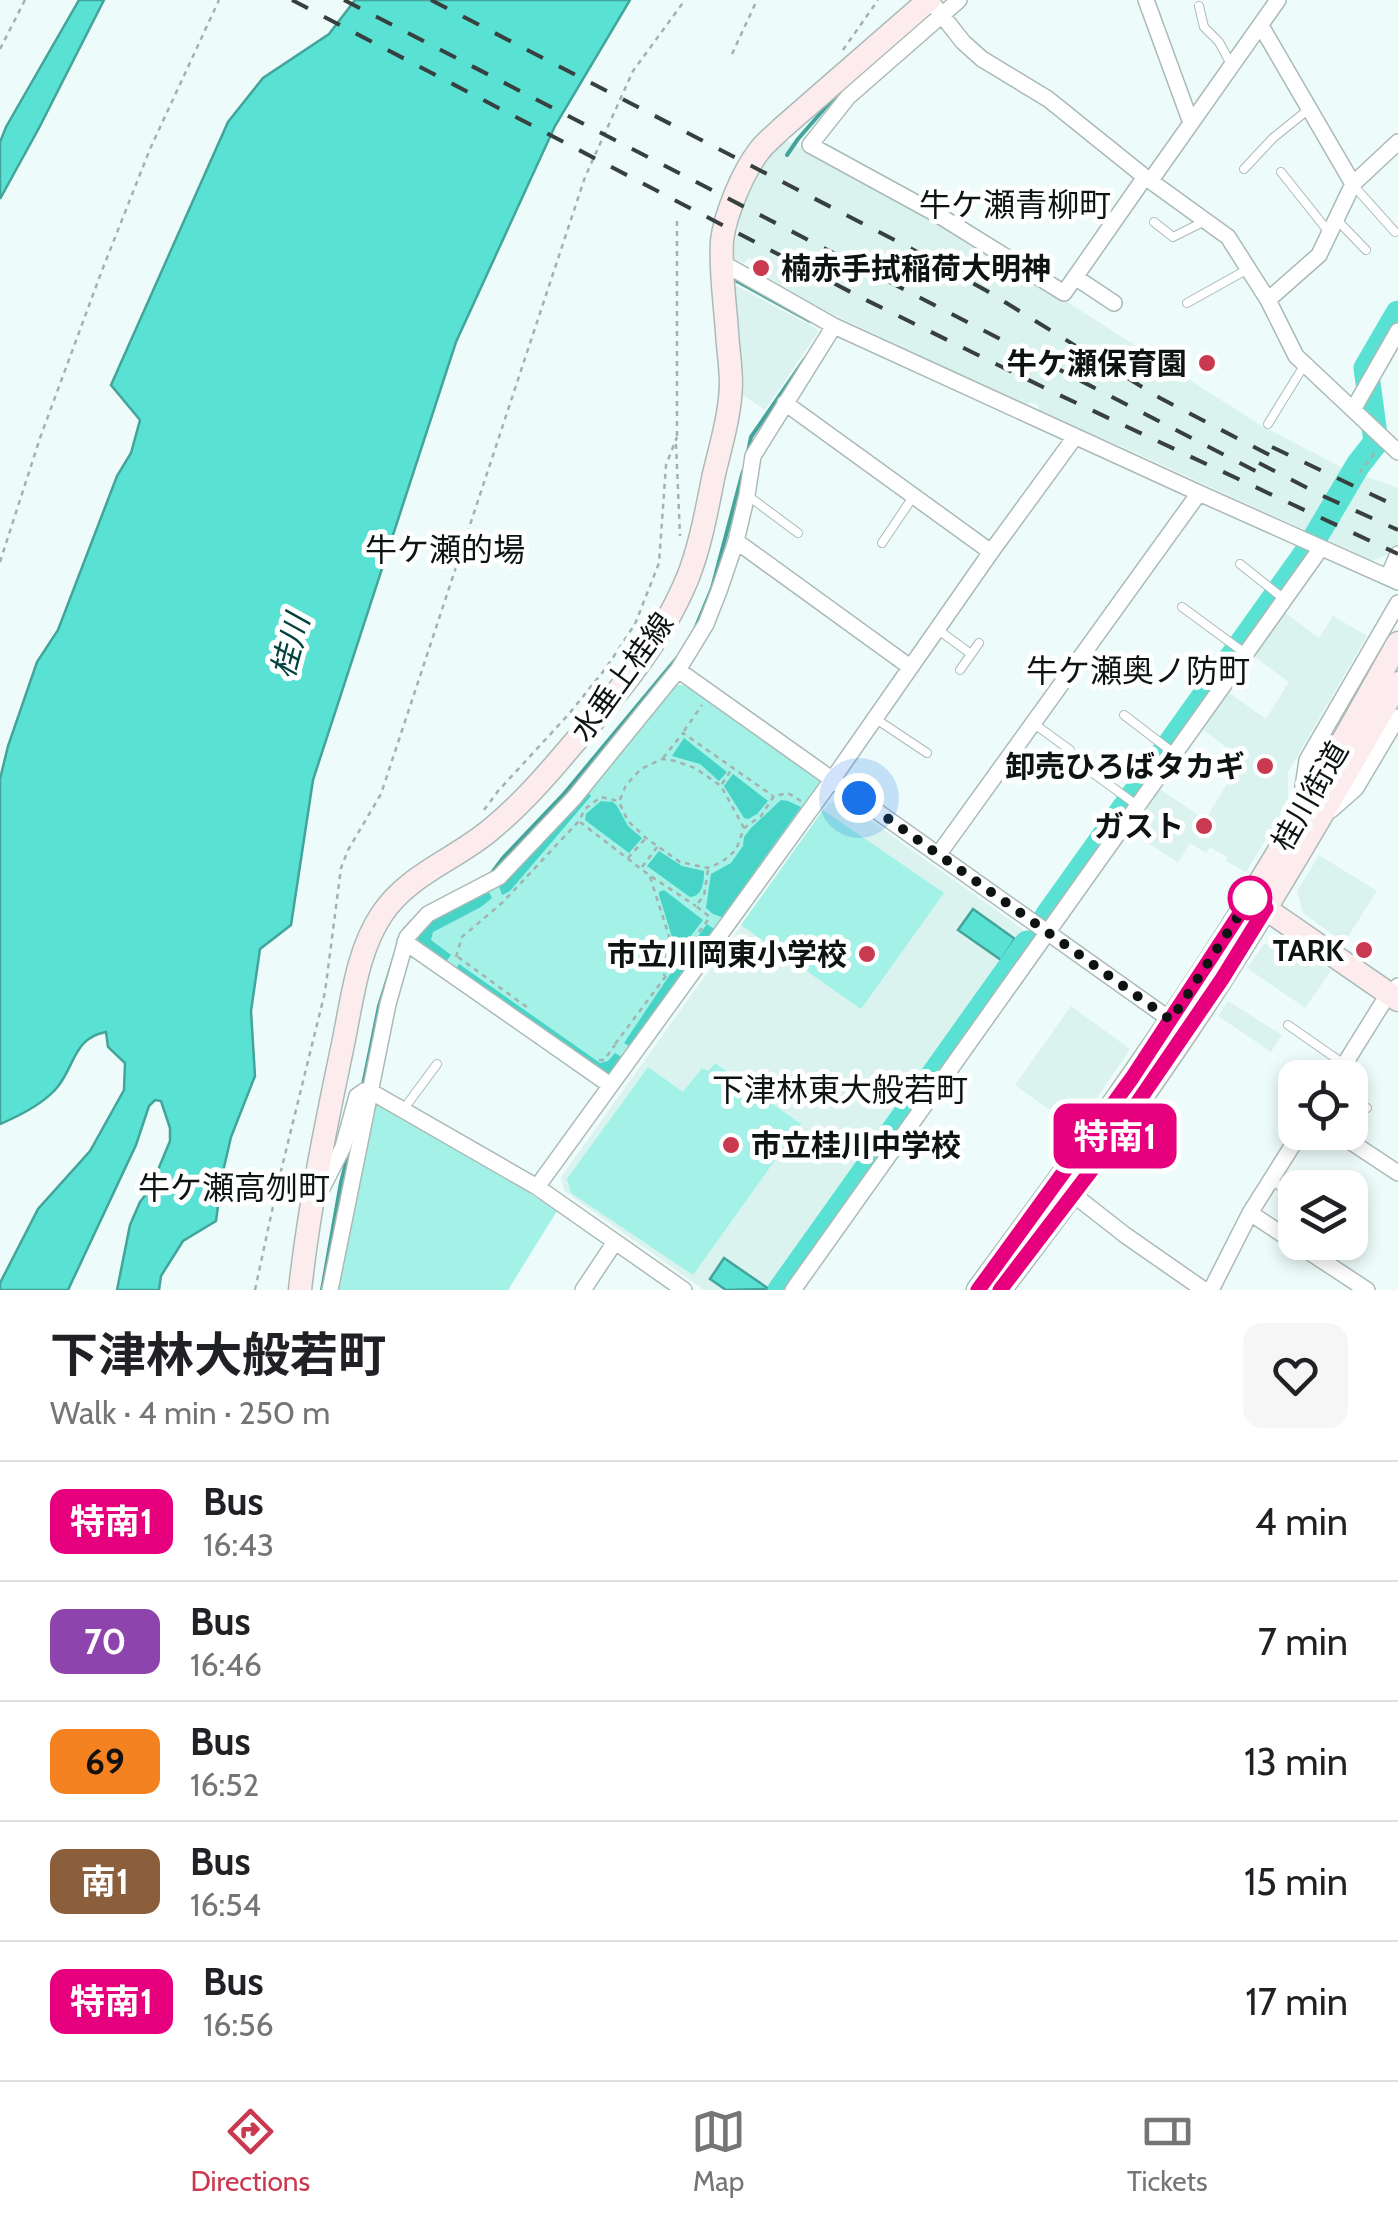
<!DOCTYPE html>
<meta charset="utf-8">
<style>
:root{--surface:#fff;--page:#f6f6f6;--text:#202124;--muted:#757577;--line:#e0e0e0;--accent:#c93950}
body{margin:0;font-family:Cabin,"Noto Sans JP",sans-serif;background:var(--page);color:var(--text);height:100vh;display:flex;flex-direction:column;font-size:38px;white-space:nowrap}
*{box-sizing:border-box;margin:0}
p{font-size:32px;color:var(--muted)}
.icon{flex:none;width:55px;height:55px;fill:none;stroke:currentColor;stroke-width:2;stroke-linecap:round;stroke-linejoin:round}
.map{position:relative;height:1290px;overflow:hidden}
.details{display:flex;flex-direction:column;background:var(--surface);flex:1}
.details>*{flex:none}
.badge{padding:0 20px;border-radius:15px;font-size:35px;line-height:65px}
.buttons{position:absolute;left:1278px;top:1060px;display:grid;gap:20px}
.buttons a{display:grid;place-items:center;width:90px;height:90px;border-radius:20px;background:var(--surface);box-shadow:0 5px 15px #0003;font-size:50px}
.you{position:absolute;width:50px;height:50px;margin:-25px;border:8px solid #fff;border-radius:50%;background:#1a73e8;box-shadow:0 0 0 15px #1a73e833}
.map>.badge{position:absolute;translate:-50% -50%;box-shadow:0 0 0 5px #fff}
.round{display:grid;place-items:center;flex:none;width:105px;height:105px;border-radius:20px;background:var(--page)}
.head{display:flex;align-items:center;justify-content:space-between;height:170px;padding:0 50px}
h1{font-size:48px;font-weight:700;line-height:75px}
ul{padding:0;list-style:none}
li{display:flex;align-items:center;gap:30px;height:120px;padding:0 50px;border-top:2px solid var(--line)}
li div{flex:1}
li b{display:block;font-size:38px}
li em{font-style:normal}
li .badge{min-width:110px;font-weight:700;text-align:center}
.menu{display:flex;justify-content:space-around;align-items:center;height:140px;border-top:2px solid var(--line);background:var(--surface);font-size:28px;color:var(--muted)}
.menu a{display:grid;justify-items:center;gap:5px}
.menu .selected{color:var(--accent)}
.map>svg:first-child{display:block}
</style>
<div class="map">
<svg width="1398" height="1290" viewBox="0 0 1398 1290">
<rect width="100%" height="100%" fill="#edfcfa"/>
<path fill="#daf3ef" d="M781,137L950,230L1053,293L1262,426L1345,469L1398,488V561L1387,555L1372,561L1123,447L1040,413L1038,405L1031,402L1024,406L814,305L760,276L763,265L748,258L744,264L732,257L738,229L735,218L763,155Z
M733,284L817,329L818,332L765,410L743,395L744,385Z
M1283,611L1319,638L1333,616L1367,636L1288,772V798L1279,814L1280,816L1246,872L1226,861L1227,857L1210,847L1206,853L1190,843L1178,863L1131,831L1160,789L1205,820L1242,759L1202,729L1228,692L1266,719L1289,682L1252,655Z
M842,800L1029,934L776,1290H704L564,1191L561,1177L829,803Z
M1319,855L1377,891L1344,943L1303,913L1297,891Z
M1286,940L1331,971L1305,1008L1247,968L1264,944Z
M1228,1001L1282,1035L1271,1052L1218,1016Z
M1071,1006L1130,1049L1076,1129L1015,1085Z"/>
<path fill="#a3f1e7" d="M674,685H684L818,777L820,786L614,1071L605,1075L421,947L430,922L499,886Z
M823,810L944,893L861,1009L741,925Z
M715,1063L801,1124L693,1275L571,1193L567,1179L648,1067L683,1092L702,1068L708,1071Z
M380,1103L497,1172L557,1211L508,1290H338L360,1163L373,1107Z"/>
<path fill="#47d3c6" d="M684,738L727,772L719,781L700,764L672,756Z
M733,774L768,801L757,814L748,819L744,818L724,786Z
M588,792L591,796L510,891L502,895L499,886L584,793Z
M781,800L788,801L801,807L722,917L713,914L706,908L711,874L731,863L743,846L744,837L751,828Z
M601,801L613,802L617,806L628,826L642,838L629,853L585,820L586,814Z
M659,851L682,866L704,871C704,882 703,896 690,897L647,866Z
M664,890L703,920L671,962L672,937L659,895V892Z
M489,892L492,898L481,907L433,932L431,940L451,955L445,963L421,947L417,938L430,922Z
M707,924L714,929L629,1046L624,1043L669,976Z
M459,964L600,1063L608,1061L615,1053L623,1058L614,1071L605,1075L455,970Z"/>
<path fill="#59e2d4" stroke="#42a49a" stroke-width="2.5" d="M79,0H104L39,128L0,199V142L6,127Z
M355,0H630L555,126L456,342L313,780L291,925L260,949L251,1011L255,1076L231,1137L222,1176L216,1221L183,1241L161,1276L159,1290H117L130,1225L140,1202L150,1189L170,1141V1128L161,1101L155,1100L149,1106L136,1145L68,1290H0V1283L38,1209L90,1151L124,1090L125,1063L108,1047L106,1032C72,1038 75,1069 55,1090C40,1106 19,1116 0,1124V779L8,746L37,662L58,630L117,476L131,453L140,420L111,385L228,122L263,78L329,34Z
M973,909L1015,939L1001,960L958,930Z
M724,1258L769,1289L726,1290L710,1279Z"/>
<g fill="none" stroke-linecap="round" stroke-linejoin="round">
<path stroke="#42a49a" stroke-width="4" d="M891,48L934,12
M787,155L798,139L838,93
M737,279V281L810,321
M748,452L751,437L805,359
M695,629L712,588L743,471
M491,874L503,858L563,795L677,658
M404,930L421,912
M363,1085L379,1006L400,939
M322,1290L341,1182L350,1148"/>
<path stroke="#59e2d4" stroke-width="25" d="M1047,916L1306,553L1358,465L1376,442L1366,368L1398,313
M780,1290L1027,943"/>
<defs>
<path id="lane" d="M1199,6L1204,27L1219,42L1232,66
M1244,169L1273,138L1309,109
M1281,172L1328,231
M1354,186L1395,232
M1338,221L1366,250
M1154,222L1173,237L1207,220
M1187,303L1248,269
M1268,424L1305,364
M747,495L798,533
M882,543L913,497
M1240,564L1284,599
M1182,607L1246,654
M937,629L971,654
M960,670L979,643
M1124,715L1175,754
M876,719L927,753
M1033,723L1070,750
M1082,765L1138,806
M1288,1025L1344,1064
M1350,1096L1367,1108
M403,1110L437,1064
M1272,1180L1295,1198"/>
<path id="street" d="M930,0L963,42L982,59L1048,99L1145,177L1228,237L1268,300L1296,356L1398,452
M959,0L848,97L810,145L940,216L1064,293L1145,177
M1146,0L1191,123
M1261,26L1353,184
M1151,180L1278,0
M721,262L834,326L1199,493L1398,582
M1075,277L1114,303
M1268,300L1319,255L1353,184L1398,142
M785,403L991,552
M1354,408L1398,331
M736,541L910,667
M1388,577L1398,554
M678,670L1175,1023
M1304,807L1302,794L1307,760L1398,603
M1331,810L1356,788L1398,717
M938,855L1199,493
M405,942L610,1085
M1336,1078L1382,1004L1398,986
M1336,1132L1398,1173
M537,1187L832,780L991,552L1075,437
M1065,1188L1125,1235L1204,1290
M318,1196L343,1147L357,1096L364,1091H370L537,1187L684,1290
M1250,1213L1367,1290
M330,1290L388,1004L407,937L428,914L499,877L574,798L678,670L706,624L719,591L736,541L747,495L753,456L834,326
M583,1290L615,1242
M793,1290L1321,548
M1211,1290L1250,1213L1301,1132"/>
<path id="secondary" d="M1253,900L1398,1000
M300,1290C309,1207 326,1125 343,1044C352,1001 357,951 382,914C408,875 454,860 489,831C520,806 547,775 573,744C618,693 662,641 688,577C701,544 707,508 714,474C721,445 730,415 731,385C731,367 728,349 727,332C725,302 720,271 722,241C725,214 743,172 759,151C765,143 774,136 781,129L929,0
M978,1290C1072,1163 1165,1035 1248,901C1301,817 1349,730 1398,643
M1000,1290C1077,1189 1153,1086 1222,978C1284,882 1341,782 1398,683"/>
</defs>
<use href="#lane" stroke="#abbab7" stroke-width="10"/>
<use href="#street" stroke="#abbab7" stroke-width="18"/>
<use href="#secondary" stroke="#abbab7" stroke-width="25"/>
<path stroke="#a5b1af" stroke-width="2.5" stroke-dasharray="5 5" stroke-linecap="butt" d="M0,49L25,0
M843,50L878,0
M732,54L757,0
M677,436V219
M676,444L680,536
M1359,473L1376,451
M0,562L40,438L101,273L150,149L219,0
M684,731L702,705
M663,758L683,733L773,796
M722,784L731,770
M484,810L498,791L568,715L606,668L635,624L659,563L666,465L677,437
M580,822L649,875L696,906
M744,828L721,786L695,768L675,761L662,759L641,769L626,785L619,802L628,821L646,838L680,862L708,868L722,862L736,850L744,828L761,816L774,796L788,793L801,801
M628,858L645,839
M642,867L658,846
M708,870L704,895L696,906L710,917
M650,877L669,936L664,976
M731,942L739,948
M456,957L462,937L503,902L579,821L585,809L601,797L618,801
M458,957L528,1008
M615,1044L710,917
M599,1060H604L615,1045
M255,1290L278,1183L325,992L341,868L348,850L381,794L585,177L633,71L685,0"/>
<use href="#lane" stroke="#fff" stroke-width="8"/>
<use href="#street" stroke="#fff" stroke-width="15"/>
<use href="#secondary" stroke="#fceced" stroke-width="22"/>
<path stroke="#38403f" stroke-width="4" stroke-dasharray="18 18" stroke-linecap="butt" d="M292,0L862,298L1053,392L1398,554
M344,0L1267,477
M431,0L910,248L987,291L1160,398L1281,461
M1272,447L1398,507
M1259,463L1323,496L1398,530"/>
</g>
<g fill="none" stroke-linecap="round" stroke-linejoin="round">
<defs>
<path id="line" d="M978,1290L1132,1078L1250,898L1266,908L1222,979L1090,1172L1000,1290"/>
</defs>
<use href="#line" stroke="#fff" stroke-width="22"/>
<use href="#line" stroke="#e6007e" stroke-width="15"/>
<path stroke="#0e1413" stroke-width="10" stroke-dasharray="0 18" d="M859,798L1171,1020L1250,898"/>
</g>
<g fill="#c93950" stroke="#fff" stroke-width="4">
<circle cx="761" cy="268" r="10"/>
<circle cx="1207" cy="363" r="10"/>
<circle cx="1265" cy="766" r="10"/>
<circle cx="1204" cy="826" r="10"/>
<circle cx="1364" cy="950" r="10"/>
<circle cx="867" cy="954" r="10"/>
<circle cx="731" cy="1145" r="10"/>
</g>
<circle fill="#fff" stroke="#e6007e" stroke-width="5" cx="1250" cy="898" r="20"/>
<g text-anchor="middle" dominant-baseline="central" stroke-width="10" stroke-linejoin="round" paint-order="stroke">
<g font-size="30" font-weight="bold" fill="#0e1413" stroke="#fff" text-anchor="end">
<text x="781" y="268" text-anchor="start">楠赤手拭稲荷大明神</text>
<text x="1187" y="363">牛ケ瀬保育園</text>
<text x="1245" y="766">卸売ひろばタカギ</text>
<text x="1184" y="826">ガスト</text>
<text x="1344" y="950">TARK</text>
<text x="847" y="954">市立川岡東小学校</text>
<text x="751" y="1145" text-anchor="start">市立桂川中学校</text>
</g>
<g font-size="30" fill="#0e1413" stroke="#fff">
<text transform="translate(622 677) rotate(-54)">水垂上桂線</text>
<text transform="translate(1310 796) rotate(-60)">桂川街道</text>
</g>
<g font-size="32" fill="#0e1413" stroke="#fff">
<text x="1015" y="204">牛ケ瀬青柳町</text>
<text x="445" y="549">牛ケ瀬的場</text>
<text x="1138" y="670">牛ケ瀬奥ノ防町</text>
<text x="840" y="1089">下津林東大般若町</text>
<text x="234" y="1187">牛ケ瀬高刎町</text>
</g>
<g font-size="32" font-style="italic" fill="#02433e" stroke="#fff">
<text transform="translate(290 646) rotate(-75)">桂川</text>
</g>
</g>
</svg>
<div class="buttons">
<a><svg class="icon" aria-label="locate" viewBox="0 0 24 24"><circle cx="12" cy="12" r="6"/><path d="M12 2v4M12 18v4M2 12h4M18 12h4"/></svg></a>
<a><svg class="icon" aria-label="layers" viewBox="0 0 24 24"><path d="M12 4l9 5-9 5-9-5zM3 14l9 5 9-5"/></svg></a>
</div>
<div class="you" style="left:859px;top:798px"></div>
<b class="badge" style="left:1115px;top:1136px;background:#e6007e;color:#fff">特南1</b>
</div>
<section class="details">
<div class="head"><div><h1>下津林大般若町</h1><p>Walk · 4 min · 250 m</p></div><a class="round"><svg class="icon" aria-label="heart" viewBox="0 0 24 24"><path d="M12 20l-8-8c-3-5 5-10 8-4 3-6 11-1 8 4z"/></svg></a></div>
<ul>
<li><span class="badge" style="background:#e6007e;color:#fff">特南1</span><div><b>Bus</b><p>16:43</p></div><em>4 min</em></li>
<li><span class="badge" style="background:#8e44ad;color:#fff">70</span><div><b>Bus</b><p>16:46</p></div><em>7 min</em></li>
<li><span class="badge" style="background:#f58220;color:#111">69</span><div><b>Bus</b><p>16:52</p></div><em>13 min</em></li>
<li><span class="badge" style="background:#8b5e3c;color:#fff">南1</span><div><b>Bus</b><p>16:54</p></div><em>15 min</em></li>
<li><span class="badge" style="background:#e6007e;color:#fff">特南1</span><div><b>Bus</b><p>16:56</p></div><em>17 min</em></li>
</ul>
</section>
<nav class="menu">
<a class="selected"><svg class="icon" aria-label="directions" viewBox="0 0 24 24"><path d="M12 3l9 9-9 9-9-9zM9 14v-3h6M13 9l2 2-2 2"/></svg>Directions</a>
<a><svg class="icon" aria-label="map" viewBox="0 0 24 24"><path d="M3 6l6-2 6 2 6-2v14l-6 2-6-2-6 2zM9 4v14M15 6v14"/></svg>Map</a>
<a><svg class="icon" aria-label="tickets" viewBox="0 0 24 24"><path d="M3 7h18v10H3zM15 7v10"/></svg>Tickets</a>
</nav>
